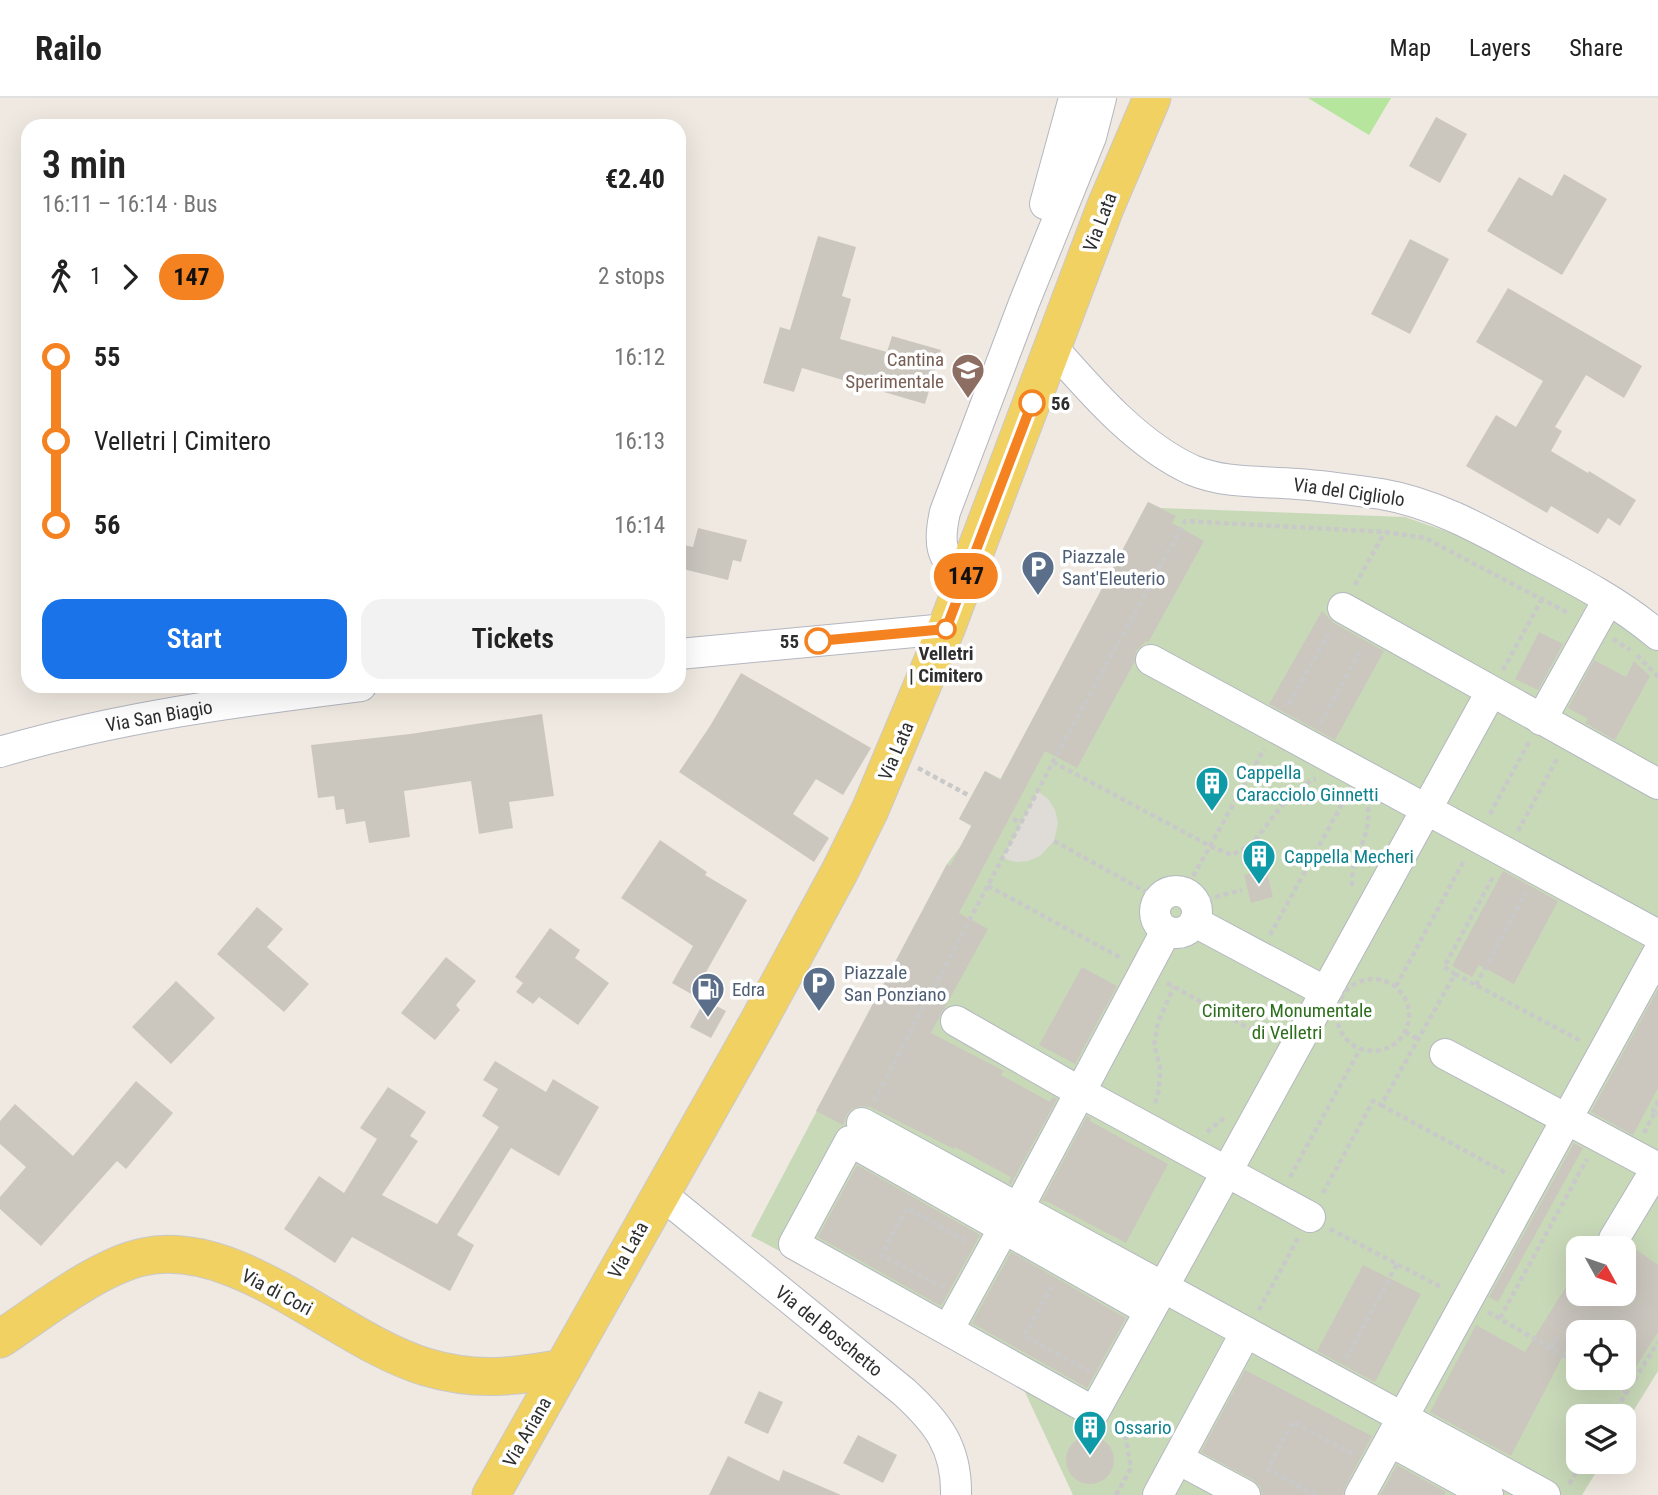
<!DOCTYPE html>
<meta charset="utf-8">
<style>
:root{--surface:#fff;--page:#f2f2f2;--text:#222;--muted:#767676;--line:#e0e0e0;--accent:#1a73e8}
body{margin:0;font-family:"Roboto Condensed",sans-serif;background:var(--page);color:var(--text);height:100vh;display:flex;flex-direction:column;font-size:26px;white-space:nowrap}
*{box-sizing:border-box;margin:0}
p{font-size:23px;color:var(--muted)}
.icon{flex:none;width:38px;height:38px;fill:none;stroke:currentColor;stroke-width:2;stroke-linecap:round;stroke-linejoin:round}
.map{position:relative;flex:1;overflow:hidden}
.panel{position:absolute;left:21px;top:21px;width:665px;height:574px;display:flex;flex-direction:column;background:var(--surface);border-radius:21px;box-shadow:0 7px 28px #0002}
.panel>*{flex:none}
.badge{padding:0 14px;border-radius:23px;font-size:24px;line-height:46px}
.needle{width:46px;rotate:130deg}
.tools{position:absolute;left:1566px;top:1138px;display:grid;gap:14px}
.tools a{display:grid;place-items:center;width:70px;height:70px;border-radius:14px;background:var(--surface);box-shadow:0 7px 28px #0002;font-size:35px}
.map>.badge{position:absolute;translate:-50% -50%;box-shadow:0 0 0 4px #fff}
.legs{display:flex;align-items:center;gap:10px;height:77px;padding:0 21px;font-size:23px}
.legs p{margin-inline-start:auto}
.head{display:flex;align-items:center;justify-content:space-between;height:119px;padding:0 21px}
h1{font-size:38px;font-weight:600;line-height:52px}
.action{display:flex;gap:14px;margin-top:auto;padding:14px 21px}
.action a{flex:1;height:80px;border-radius:21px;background:var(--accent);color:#fff;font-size:28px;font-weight:600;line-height:80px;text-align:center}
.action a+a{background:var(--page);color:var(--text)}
ul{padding:0 21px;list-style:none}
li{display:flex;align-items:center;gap:24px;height:84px;font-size:26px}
li i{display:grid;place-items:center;width:10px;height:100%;margin:0 9px;background:currentColor}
li i::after{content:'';width:18px;height:18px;margin:-9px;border:5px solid;border-radius:50%;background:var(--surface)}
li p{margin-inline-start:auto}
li:first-child i{background:linear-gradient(#0000 50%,currentColor 0)}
li:last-child i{background:linear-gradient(currentColor 50%,#0000 0)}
header{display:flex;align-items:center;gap:42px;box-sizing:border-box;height:98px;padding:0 35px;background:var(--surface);border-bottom:2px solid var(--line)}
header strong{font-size:33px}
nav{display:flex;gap:38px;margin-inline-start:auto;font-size:24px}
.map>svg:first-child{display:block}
</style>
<header>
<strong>Railo</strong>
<nav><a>Map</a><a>Layers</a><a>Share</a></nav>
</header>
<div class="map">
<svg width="1658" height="1397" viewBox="0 0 1658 1397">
<rect width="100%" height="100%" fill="#efe9e1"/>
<path fill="#b6e59e" d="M1308,0H1391L1369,37Z"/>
<path fill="#c8d9b8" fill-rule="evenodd" d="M1148,404L1161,410L1405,419L1460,438L1579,501L1636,534L1658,553V1273L1624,1328V1318H1578V1363H1603L1582,1397H1073L1018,1279L751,1138L947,766L960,749L971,728L959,721L985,673L1001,681ZM1578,1150H1624V1195H1578ZM1578,1234H1624V1279H1578Z"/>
<path fill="#dfdcd8" d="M1038,693L1048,701L1055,712L1058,725L1054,743L1040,758L1028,763L1015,764L1003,760Z"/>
<path fill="#cbc7bf" d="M1436,19L1467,36L1440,85L1409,68Z
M1564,76L1607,101L1562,177L1487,133L1519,79L1552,98Z
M818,138L856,149L842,198L851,201L840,241L887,254L892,238L941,252L925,306L802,270L794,294L763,285L780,229L790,232Z
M1410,141L1449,161L1410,236L1371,216Z
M1508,190L1642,268L1624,300L1586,277L1555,329L1562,333L1551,353L1588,375L1589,373L1636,402L1620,428L1608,420L1598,436L1551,408L1547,415L1466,368L1496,317L1516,329L1543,283L1476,244Z
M1148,404L1176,418L1172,425L1204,443L1148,545L1146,543L1136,553L1134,565L1077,670L1045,653L959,815L988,831L931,935L1004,973L1001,977L1050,1004L1053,999L1057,1001L1011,1086L1008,1085L1011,1079L955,1049L954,1051L870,1009L861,1008L852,1011L847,1016L843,1027L816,1013L947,766L950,768L972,727L959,721L985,673L1000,682Z
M698,430L747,442L741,464L733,462L728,482L679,470V446L693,449Z
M1322,513L1334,525L1384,553L1335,642L1269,606Z
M1539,534L1563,546L1538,592L1515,581Z
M1594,562L1626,579L1634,563L1650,578L1615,642L1585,625L1588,621L1568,610Z
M741,575L871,650L843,697L816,681L793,716L829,740L814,764L679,674L710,628Z
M542,616L554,698L509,704L513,730L479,736L471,683L404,693L410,739L369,745L365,723L346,726L344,711L336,712L334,698L318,700L311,647L410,636Z
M660,742L707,774L705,777L747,802L693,897L672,885L693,848L621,800Z
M1266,771L1273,799L1251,805L1244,777Z
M1503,773L1558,803L1514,886L1479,867L1472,879L1452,868Z
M257,809L283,831L267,849L309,886L284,914L217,856Z
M550,830L580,852L575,860L609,885L578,927L539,899L533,906L516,894L523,885L515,879Z
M446,859L476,883L456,907L460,912L435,942L401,915Z
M1082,869L1117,888L1075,966L1039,947Z
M176,883L215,920L171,966L132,929Z
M1658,891V990L1633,1037L1591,1014Z
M705,902L726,913L711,940L690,929Z
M495,963L546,994L553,981L599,1009L559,1078L511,1050L457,1137L474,1147L450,1193L352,1139L335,1165L284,1131L319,1078L344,1095L377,1041L360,1030L388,989L426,1014L410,1038L418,1043L382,1097L437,1126L499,1029L482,1018L498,991L483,982Z
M136,983L173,1015L126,1071L117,1063L41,1148L0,1111V1099L26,1069L0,1046V1023L15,1006L73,1058Z
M1087,1018L1091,1020L1090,1023L1168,1066L1126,1145L1046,1103H1042Z
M1574,1045L1583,1050L1498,1204L1489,1199Z
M857,1067L980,1137L941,1208L818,1139Z
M1634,1150L1658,1167V1234L1624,1288V1234H1578V1252L1569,1246L1511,1358L1430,1314L1476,1227L1525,1254L1578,1170V1195H1624V1165Z
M1011,1154L1126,1220L1087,1290L972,1225Z
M1363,1167L1421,1196L1375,1284L1317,1253Z
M1245,1272L1372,1338L1345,1389L1343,1397H1262L1260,1388L1253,1382L1201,1354Z
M759,1293L783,1304L768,1336L744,1325Z
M858,1337L897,1357L883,1385L843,1365Z
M1066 1362a24 24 0 1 1 48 0a24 24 0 1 1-48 0Z
M728,1358L779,1383L783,1372L841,1397H709Z
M1397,1367L1446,1394L1444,1397H1380Z"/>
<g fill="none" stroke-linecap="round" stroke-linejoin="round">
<defs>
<path id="minor" d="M1045,106L1074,0
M1053,250C1092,294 1137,347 1192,372C1225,386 1262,383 1297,386C1325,388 1353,392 1381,396C1435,405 1484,433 1532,459C1576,482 1620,505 1658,537
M965,481C940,460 938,445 945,414L1024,205L1091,39L1101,0
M1343,510L1658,686
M679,556L946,531
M1151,562L1658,837
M1541,622L1608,502
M0,654C118,619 240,603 361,588
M1155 814a21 21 0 1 1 42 0a21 21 0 1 1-42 0Z
M1195,824L1326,894
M956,923L1080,994L1310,1119
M1445,956L1658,1070
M862,1025L1545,1397
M660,1095L904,1294C938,1325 957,1350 956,1397
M1019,1109L1166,833
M1613,1150L1614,1141L1658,1068
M1150,1213L850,1043L794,1146L1094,1314L1150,1213L1491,594
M948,1232L1004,1130
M1390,1343L1488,1397
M1178,1361L1245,1397
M1158,1397L1246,1234
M1360,1397L1658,855"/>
<path id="major" d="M0,1241C41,1214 97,1169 143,1159C238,1138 338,1243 426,1269C476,1284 514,1279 563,1270
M491,1397L757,926L840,773L870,712L946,531L1105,110L1152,0"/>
</defs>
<use href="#minor" stroke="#b4b7c1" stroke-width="32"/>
<use href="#major" stroke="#c9c9c9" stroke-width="39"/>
<path stroke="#c9c9c9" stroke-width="4.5" stroke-dasharray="5 3.5" stroke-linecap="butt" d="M1355,487L1385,434
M1613,541L1630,552
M1637,557L1658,579
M1503,572L1542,501
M1289,606L1331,531
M1321,625L1362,550
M1053,664L1210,748L1232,757L1252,746L1285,704L1311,682L1316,681
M918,670L970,698
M1490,716L1529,644
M1013,721L1021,725
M1518,733L1557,661
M1054,743L1159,801
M988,788L1123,861
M1352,788C1351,757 1371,743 1368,709
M1185,793L1264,651
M1207,801L1242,792
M1270,837L1347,697
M1455,876L1581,943
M1337 917a36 36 0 1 1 72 0a36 36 0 1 1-72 0Z
M1167,885L1270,942
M1476,887L1526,794
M1396,888L1465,761
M1405,934L1420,942
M874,1003L1053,664L1185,423L1385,434L1425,440L1570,516
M1155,1005L1159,992L1160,968L1154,947L1158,924L1174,889
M1381,1007L1506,1075
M1655,1014L1653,1012L1658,1003
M1207,1034L1224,1020
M1644,1035L1655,1014L1658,1015
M1290,1079L1360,951
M1323,1095L1373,1003L1381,1007L1455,876L1444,869L1494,777
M1330,1131L1443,1190
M944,1190L881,1157L907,1110L968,1144
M1053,1191L1051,1190L1024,1238L1089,1273
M1259,1212L1298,1140
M1488,1214L1578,1266
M1500,1220L1587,1061
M1551,1250L1558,1239
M1346,1261L1397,1166
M1601,1279L1626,1294
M1612,1318L1658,1244
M1569,1386L1583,1363
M1116,1397L1131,1370L1124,1329L1117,1326
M1316,1397L1268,1371L1293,1324L1353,1356"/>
<use href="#minor" stroke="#fff" stroke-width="30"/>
<use href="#major" stroke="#f2d163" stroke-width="37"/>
</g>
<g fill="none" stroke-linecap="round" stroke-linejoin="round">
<defs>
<path id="line-1" d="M818,543L946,531L1032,305"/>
</defs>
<use href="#line-1" stroke="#fff" stroke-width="16"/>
<use href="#line-1" stroke="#f58220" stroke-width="10"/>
</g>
<defs>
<symbol id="university-pin" viewBox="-11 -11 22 30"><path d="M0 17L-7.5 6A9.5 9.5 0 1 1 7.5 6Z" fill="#8d6e63" stroke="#fff"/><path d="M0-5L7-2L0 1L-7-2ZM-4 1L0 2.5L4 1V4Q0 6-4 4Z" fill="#fff"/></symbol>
<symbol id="parking-pin" viewBox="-11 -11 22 30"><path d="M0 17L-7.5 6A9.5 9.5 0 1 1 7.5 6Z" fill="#5c6f8a" stroke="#fff"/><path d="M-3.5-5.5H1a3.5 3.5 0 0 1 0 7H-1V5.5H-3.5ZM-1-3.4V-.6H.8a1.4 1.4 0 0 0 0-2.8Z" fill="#fff"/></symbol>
<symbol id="building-pin" viewBox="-11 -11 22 30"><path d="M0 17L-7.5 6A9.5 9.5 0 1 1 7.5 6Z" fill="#0f9aa8" stroke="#fff"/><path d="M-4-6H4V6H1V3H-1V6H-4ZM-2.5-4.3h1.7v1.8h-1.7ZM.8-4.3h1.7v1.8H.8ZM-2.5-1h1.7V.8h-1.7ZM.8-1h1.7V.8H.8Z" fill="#fff"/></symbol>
<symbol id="fuel-pin" viewBox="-11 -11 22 30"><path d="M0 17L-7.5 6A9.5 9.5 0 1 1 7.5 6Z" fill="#5c6f8a" stroke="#fff"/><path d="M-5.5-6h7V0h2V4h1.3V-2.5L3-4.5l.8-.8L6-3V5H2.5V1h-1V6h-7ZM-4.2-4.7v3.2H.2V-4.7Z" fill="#fff"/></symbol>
</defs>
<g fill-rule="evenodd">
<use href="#university-pin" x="949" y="253" width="38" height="52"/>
<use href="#parking-pin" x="1019" y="450" width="38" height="52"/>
<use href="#building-pin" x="1193" y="666" width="38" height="52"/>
<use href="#building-pin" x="1240" y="739" width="38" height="52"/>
<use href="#parking-pin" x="800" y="866" width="38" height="52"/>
<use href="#fuel-pin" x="689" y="872" width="38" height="52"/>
<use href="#building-pin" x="1071" y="1310" width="38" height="52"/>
</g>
<g fill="#fff" stroke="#f58220" stroke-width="3.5">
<circle cx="1032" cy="305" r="12"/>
<circle cx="946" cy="531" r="9"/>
<circle cx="818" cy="543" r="12"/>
</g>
<g text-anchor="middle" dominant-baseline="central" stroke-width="7" stroke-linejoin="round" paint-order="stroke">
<g font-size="19" fill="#2e2e2e" stroke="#fff">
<text transform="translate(1100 124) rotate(-69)">Via Lata</text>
<text transform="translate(1349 394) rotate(8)">Via del Cigliolo</text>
<text transform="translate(159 618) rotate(-10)">Via San Biagio</text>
<text transform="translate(896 653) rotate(-67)">Via Lata</text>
<text transform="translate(628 1152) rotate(-61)">Via Lata</text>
<text transform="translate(277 1194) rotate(28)">Via di Cori</text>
<text transform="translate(829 1233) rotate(39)">Via del Boschetto</text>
<text transform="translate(527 1334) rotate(-60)">Via Ariana</text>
</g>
<g font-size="19" fill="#785e54" stroke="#fff" text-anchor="end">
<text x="944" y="261">Cantina<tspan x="944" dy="22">Sperimentale</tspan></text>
</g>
<g font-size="19" font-weight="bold" fill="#2e2e2e" stroke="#fff" text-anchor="start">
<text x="1051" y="305">56</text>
<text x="799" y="543" text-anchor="end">55</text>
<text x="946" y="555" text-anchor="middle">Velletri<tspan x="946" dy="22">| Cimitero</tspan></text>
</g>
<g font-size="19" fill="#4e5e75" stroke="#fff" text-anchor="start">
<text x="1062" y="458">Piazzale<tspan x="1062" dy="22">Sant'Eleuterio</tspan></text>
<text x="844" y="874">Piazzale<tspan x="844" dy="22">San Ponziano</tspan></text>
<text x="732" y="891">Edra</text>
</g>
<g font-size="19" fill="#0d838f" stroke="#fff" text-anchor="start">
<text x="1236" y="674">Cappella<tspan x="1236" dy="22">Caracciolo Ginnetti</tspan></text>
<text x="1284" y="758">Cappella Mecheri</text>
<text x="1114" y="1329">Ossario</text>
</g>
<g font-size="19" fill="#2c6e1b" stroke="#fff">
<text x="1287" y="912">Cimitero Monumentale<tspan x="1287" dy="22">di Velletri</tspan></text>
</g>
</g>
</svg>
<div class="tools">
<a><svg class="needle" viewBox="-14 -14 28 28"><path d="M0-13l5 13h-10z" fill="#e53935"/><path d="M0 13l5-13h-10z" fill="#767676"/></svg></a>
<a><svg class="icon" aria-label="locate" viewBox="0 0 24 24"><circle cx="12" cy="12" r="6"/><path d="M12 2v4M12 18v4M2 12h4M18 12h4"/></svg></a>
<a><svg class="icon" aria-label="layers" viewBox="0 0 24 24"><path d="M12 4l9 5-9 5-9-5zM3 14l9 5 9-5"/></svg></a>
</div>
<b class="badge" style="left:966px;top:478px;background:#f58220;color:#111">147</b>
<section class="panel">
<div class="head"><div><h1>3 min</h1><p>16:11 – 16:14 · Bus</p></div><b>€2.40</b></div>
<div class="legs"><svg class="icon" aria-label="walk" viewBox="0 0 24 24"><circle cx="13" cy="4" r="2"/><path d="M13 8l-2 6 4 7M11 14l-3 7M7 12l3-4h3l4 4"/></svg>1<svg class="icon" aria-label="forward" viewBox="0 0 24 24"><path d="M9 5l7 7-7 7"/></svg><b class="badge" style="background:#f58220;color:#111">147</b><p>2 stops</p></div>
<ul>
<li><i style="color:#f58220"></i><b>55</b><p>16:12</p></li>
<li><i style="color:#f58220"></i><span>Velletri | Cimitero</span><p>16:13</p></li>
<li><i style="color:#f58220"></i><b>56</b><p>16:14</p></li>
</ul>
<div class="action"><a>Start</a><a>Tickets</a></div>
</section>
</div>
